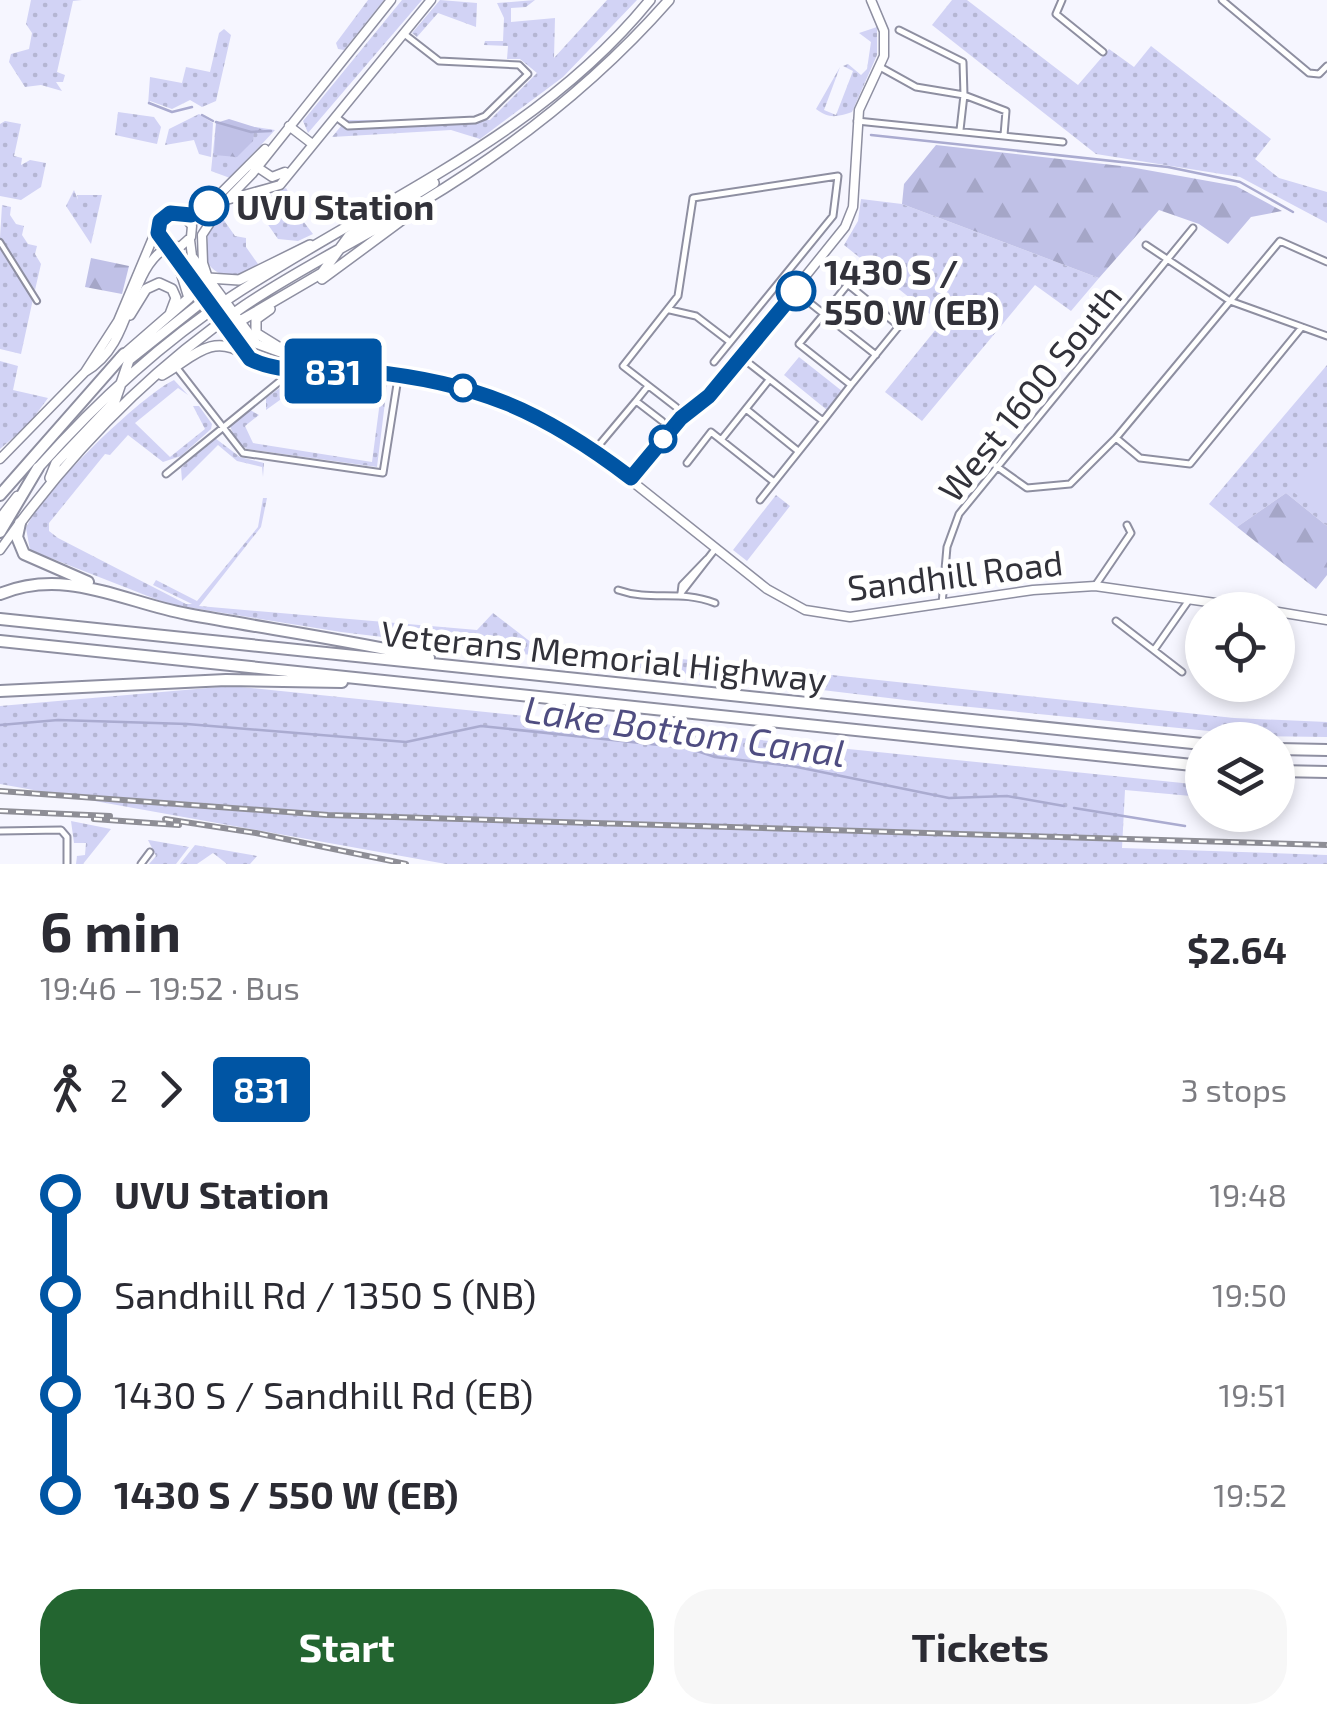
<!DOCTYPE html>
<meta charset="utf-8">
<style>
:root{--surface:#fff;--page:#f7f7f7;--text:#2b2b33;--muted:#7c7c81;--accent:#236530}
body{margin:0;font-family:"Exo 2",sans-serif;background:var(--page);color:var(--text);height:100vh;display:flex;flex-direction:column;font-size:38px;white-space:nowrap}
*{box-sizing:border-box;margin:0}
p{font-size:32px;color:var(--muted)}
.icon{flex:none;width:55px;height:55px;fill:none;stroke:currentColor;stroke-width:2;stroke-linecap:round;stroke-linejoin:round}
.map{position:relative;height:864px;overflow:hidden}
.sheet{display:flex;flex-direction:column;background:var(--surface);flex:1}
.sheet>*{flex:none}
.badge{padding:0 20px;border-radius:8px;font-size:35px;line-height:65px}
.fabs{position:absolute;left:1185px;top:592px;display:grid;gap:20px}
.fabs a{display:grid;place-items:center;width:110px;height:110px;border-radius:50%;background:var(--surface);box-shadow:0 5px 15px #0003;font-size:50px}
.map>.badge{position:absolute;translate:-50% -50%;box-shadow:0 0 0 5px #fff}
.legs{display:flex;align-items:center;gap:15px;height:110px;padding:0 40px;font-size:32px}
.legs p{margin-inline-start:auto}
.headline{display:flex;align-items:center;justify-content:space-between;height:170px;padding:0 40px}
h1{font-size:55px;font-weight:700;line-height:75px}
.primary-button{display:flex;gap:20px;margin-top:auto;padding:20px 40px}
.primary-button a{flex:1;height:115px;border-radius:40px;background:var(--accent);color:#fff;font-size:40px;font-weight:700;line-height:115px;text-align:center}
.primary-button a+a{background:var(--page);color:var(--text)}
ul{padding:0 40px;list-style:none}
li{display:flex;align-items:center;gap:35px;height:100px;font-size:38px}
li i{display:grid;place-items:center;width:15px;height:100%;margin:0 12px;background:currentColor}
li i::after{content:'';width:25px;height:25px;margin:-12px;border:8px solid;border-radius:50%;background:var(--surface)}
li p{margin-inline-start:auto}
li:first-child i{background:linear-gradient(#0000 50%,currentColor 0)}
li:last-child i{background:linear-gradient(currentColor 50%,#0000 0)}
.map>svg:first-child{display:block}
</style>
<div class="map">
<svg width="1327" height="864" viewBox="0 0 1327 864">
<defs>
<pattern id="green-dots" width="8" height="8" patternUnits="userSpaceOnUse" patternTransform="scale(2.5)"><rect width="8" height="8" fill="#d2d3f5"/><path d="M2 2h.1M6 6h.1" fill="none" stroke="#b5b6d3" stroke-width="1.8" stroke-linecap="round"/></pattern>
<pattern id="forest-firs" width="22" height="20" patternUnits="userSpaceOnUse" patternTransform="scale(2.5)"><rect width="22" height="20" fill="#c0c1e7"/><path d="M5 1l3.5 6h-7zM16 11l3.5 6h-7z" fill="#a5a6c7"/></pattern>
</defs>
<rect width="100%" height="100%" fill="#f6f6ff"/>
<path fill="url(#green-dots)" d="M31,0H82L73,1L57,72L65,75L63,82H56L62,91L41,85L25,87L9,62L11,54L29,49L32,33L26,24Z
M368,0H384L344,50L338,49L336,43Z
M402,0H422L308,133L303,121Z
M440,0L477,3L476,27L438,13L417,37L412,33Z
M535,0L526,7L511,8V22L555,18L554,58L607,0H637L563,77L480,139L451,130L332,137L346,120H490L537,73L520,59H507L508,46L484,45L485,41H503L504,18L497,3Z
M952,0H967L1078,85L1109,49L1134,67L1151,46L1271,139L1255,159L1279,178L1327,192V223L1240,177L1096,154L932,25Z
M877,27V55L852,112C837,117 829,119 816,109L840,67L824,110L836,115L853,71L843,66L848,64L861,75L867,69L871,42L859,33Z
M224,29L231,35L216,101L202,107L190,100L172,109L150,101L148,105L150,77L182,83L186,67L210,72L219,33Z
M118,112L154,117L161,127L157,144L115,135Z
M199,114L213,123L211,157L199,154L194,140L165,145L169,129Z
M5,121L21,124L14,156L22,158L21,165L30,160L46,163L41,187L21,200L0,196V124Z
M216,123L222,122L275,130L230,178L211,171Z
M286,188L290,195L286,199L313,234L298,241L278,239L262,216L269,209L266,198Z
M74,190L78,200L77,195H102L91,244L66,206Z
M861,199L902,204L1099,278L1071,311L1035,285L922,421L885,392L941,323L844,245L858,221Z
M2,205L11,207L10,215L16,224L24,226L22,235L28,244L37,246L35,254L41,264L35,290L0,238Z
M221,216L235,236L246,238V247L258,264C239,276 221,283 206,261L208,233Z
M0,248L33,299L21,354L0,349Z
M799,357L842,391L827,410L784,375Z
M0,361L18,366L13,390L48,398L29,424L0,449Z
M1327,365V526L1286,493L1237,527L1209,504Z
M303,373L386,384L387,386L377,467L247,449L236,442L230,426L250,410L259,415L245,426L253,443L372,462L382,386L311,379L309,395L304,390L291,392L266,410V398L296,376L303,388L298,376Z
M174,380L188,395L178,388L135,423L170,457L205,429L193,406H199L212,424L211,429L181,456L163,462L128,435L110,455L105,454L49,523V531L58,538L186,604H192L153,585L156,580L197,601L258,527L263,498H267L261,527L199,606L477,630L493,613L532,643L1234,718L1327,722V737L1259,736L930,703L341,632L168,604L30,550L26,528C40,494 140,396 174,380Z
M215,438L240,457L264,463L263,477L262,467L237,461L218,445L182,481L181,468Z
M776,495L790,506L747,561L733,550Z
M231,686L1202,785V797L1125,790L1122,848L1327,855V864H446L0,784V706Z
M71,821L111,829L83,864H76L77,856L85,855L86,843H74Z
M148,840H149L189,847L176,864H149L156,856Z
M195,845L257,856L250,864H227L213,853L197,864H180Z"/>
<path fill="url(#forest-firs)" d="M229,119L264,130L254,132L253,141L237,157L214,155L216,123Z
M936,145L1130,167L1236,186L1282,211L1251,217L1228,244L1199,224L1159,210L1099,278L902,204L904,184Z
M91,258L129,266L122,294L85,287Z
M1286,493L1327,526V575L1316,589L1237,527Z"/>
<path fill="#d2d3f5" d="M1322,456L1327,461V518L1292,491Z"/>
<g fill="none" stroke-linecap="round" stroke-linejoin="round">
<path stroke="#aaabd0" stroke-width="2.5" d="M149,103L172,112L192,107
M202,115L213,121
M216,122L251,132L271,131
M871,135L1168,167L1240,182L1293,212
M0,725L58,720L187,724L406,742L481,726L688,748L715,757L792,766L949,798L1007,796L1064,806
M1074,808L1185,826"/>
<defs>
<path id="pedestrian" d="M0,242L37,301"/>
<path id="minor" d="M1062,0L1056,14L1103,52
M1222,0L1309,73L1319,74L1327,66
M899,30L963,62L964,95L1006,111L1004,135
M880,67L916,87L964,95L960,130
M336,117L348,126L475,120L485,116L528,74L519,65L439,61L403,33
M857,121L1063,142
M1146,245L1230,301L1327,336
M834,273L899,326
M781,280L824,314L799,344L851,385L913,309
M848,284L824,314L876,355
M670,310L696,316L730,342
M741,357L823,421L760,500
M177,368L243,453L383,473L398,378
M648,386L636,401L662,421
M676,407L623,366L678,296L693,198L838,176L833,216L714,362
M746,409L798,451
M823,421L851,385
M1116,438L1140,458L1190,464L1302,327
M721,440L769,380
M594,451L636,401
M687,463L711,432L774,482
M996,466L1027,488L1070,484L1116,438L1280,241L1327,262
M166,474L285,377L286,370
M1095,586L1131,533L1127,525
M618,590C652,602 679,589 715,603
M681,593L716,548
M681,593L682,585L707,559
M942,604L947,547L959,514L1193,228
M1116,621L1182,672
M1154,650L1189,600
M0,831L61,830L67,837V864
M141,864L150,852"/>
<path id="tertiary" d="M289,126L311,143
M257,167L272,177L285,172
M230,199L280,185L431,0
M221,206L202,235L203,263L208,278L257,344L298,359L491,394L531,411L594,451L767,589L805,610L850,617L1033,590L1095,586L1265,610
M219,208L252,174L391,0
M182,214L203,211L265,149
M241,351C265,376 325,373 358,371
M631,478L681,417L709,396L845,227L853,207L859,110L884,56V31L871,0
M1278,612L1327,620"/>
<path id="secondary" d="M158,229L161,240L170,247L221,323
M190,240L192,256L208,278
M170,247L181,246L191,237L192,226L183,215
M85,372C136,343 125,270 169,246
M0,459L85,372L118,321L160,221L170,213L182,214
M0,518L17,496
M0,550L18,525"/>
<path id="primary" d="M322,279L410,214
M270,309L256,319V333L298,359
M130,315L146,289L159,283L172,289L176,298L170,314
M235,342L232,331L240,321L322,273L349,236L434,183
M120,358L189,298L179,266
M162,375C191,359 211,332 244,354
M38,468C96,403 158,345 231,297C375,202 538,138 650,0
M50,478L56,463L115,401L129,360L212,294L208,278L239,280L310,245
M20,523C83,439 157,365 244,306C300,268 363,238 422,202C515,146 597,82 669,0"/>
<path id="motorway" d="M0,495L124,354
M20,523L17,537L24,554L88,582
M0,532L38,468
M0,594C66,567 123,602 187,614C268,629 349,640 429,658
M0,619L1202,744
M0,641L1202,766
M0,691L226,680L342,682
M1278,749L1327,750
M1278,771L1327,772"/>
</defs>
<use href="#pedestrian" stroke="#8e8fa1" stroke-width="8"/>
<use href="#minor" stroke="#8e8fa1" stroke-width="9"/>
<use href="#tertiary" stroke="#8e8fa1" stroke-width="11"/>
<use href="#secondary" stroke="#8e8fa1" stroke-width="11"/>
<use href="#primary" stroke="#8e8fa1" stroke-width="12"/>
<use href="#motorway" stroke="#8e8fa1" stroke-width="14"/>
<use href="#pedestrian" stroke="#fff" stroke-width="4"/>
<use href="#minor" stroke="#fff" stroke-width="5"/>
<use href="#tertiary" stroke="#fff" stroke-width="8"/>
<use href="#secondary" stroke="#fff" stroke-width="8"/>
<use href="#primary" stroke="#fff" stroke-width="9"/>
<use href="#motorway" stroke="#fff" stroke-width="10"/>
<defs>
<path id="rail" d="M0,791L328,815L1327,845
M0,811L110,816
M94,819L179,825
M165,819L256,833L406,864"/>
</defs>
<use href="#rail" stroke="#8e8e96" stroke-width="6"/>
<use href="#rail" stroke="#fff" stroke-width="2.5" stroke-dasharray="8" stroke-linecap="butt"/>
</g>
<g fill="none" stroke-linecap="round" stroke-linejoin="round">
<defs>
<path id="line-1" d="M209,206L191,215L170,213L160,221L158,233L250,359C283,376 328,368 364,371C476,382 542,410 631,478L681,418L709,396L796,291"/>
</defs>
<use href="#line-1" stroke="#fff" stroke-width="22"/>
<use href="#line-1" stroke="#0055a4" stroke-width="15"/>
</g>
<g fill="#fff" stroke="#0055a4" stroke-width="5">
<circle cx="209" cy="206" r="18"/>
<circle cx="796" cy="291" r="18"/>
<circle cx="463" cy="388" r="12"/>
<circle cx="663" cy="439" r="12"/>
</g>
<g text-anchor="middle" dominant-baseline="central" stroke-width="10" stroke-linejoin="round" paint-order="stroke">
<g font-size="35" font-weight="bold" fill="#32323a" stroke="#fff" text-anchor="start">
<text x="236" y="206">UVU Station</text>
<text x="824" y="271">1430 S /<tspan x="824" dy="40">550 W (EB)</tspan></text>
</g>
<g font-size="35" fill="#32323a" stroke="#fff">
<text transform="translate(1029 392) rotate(-51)">West 1600 South</text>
<text transform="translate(955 574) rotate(-7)">Sandhill Road</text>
<text transform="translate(604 655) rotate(6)">Veterans Memorial Highway</text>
</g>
<g font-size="38" font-style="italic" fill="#4f4d81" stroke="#fff">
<text transform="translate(685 730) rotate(8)">Lake Bottom Canal</text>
</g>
</g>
</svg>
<div class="fabs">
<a><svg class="icon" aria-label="locate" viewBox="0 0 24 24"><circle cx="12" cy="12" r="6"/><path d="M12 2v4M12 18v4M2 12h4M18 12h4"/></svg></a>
<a><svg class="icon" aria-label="layers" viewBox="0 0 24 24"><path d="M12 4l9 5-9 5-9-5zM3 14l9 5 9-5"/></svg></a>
</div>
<b class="badge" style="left:333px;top:371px;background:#0055a4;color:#fff">831</b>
</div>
<section class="sheet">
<div class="headline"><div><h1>6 min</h1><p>19:46 – 19:52 · Bus</p></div><b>$2.64</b></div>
<div class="legs"><svg class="icon" aria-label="walk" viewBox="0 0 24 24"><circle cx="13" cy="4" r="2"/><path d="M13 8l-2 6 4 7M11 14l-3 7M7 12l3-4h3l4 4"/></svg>2<svg class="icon" aria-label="forward" viewBox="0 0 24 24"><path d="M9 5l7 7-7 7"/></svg><b class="badge" style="background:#0055a4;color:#fff">831</b><p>3 stops</p></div>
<ul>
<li><i style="color:#0055a4"></i><b>UVU Station</b><p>19:48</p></li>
<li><i style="color:#0055a4"></i><span>Sandhill Rd / 1350 S (NB)</span><p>19:50</p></li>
<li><i style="color:#0055a4"></i><span>1430 S / Sandhill Rd (EB)</span><p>19:51</p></li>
<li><i style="color:#0055a4"></i><b>1430 S / 550 W (EB)</b><p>19:52</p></li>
</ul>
<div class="primary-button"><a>Start</a><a>Tickets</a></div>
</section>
